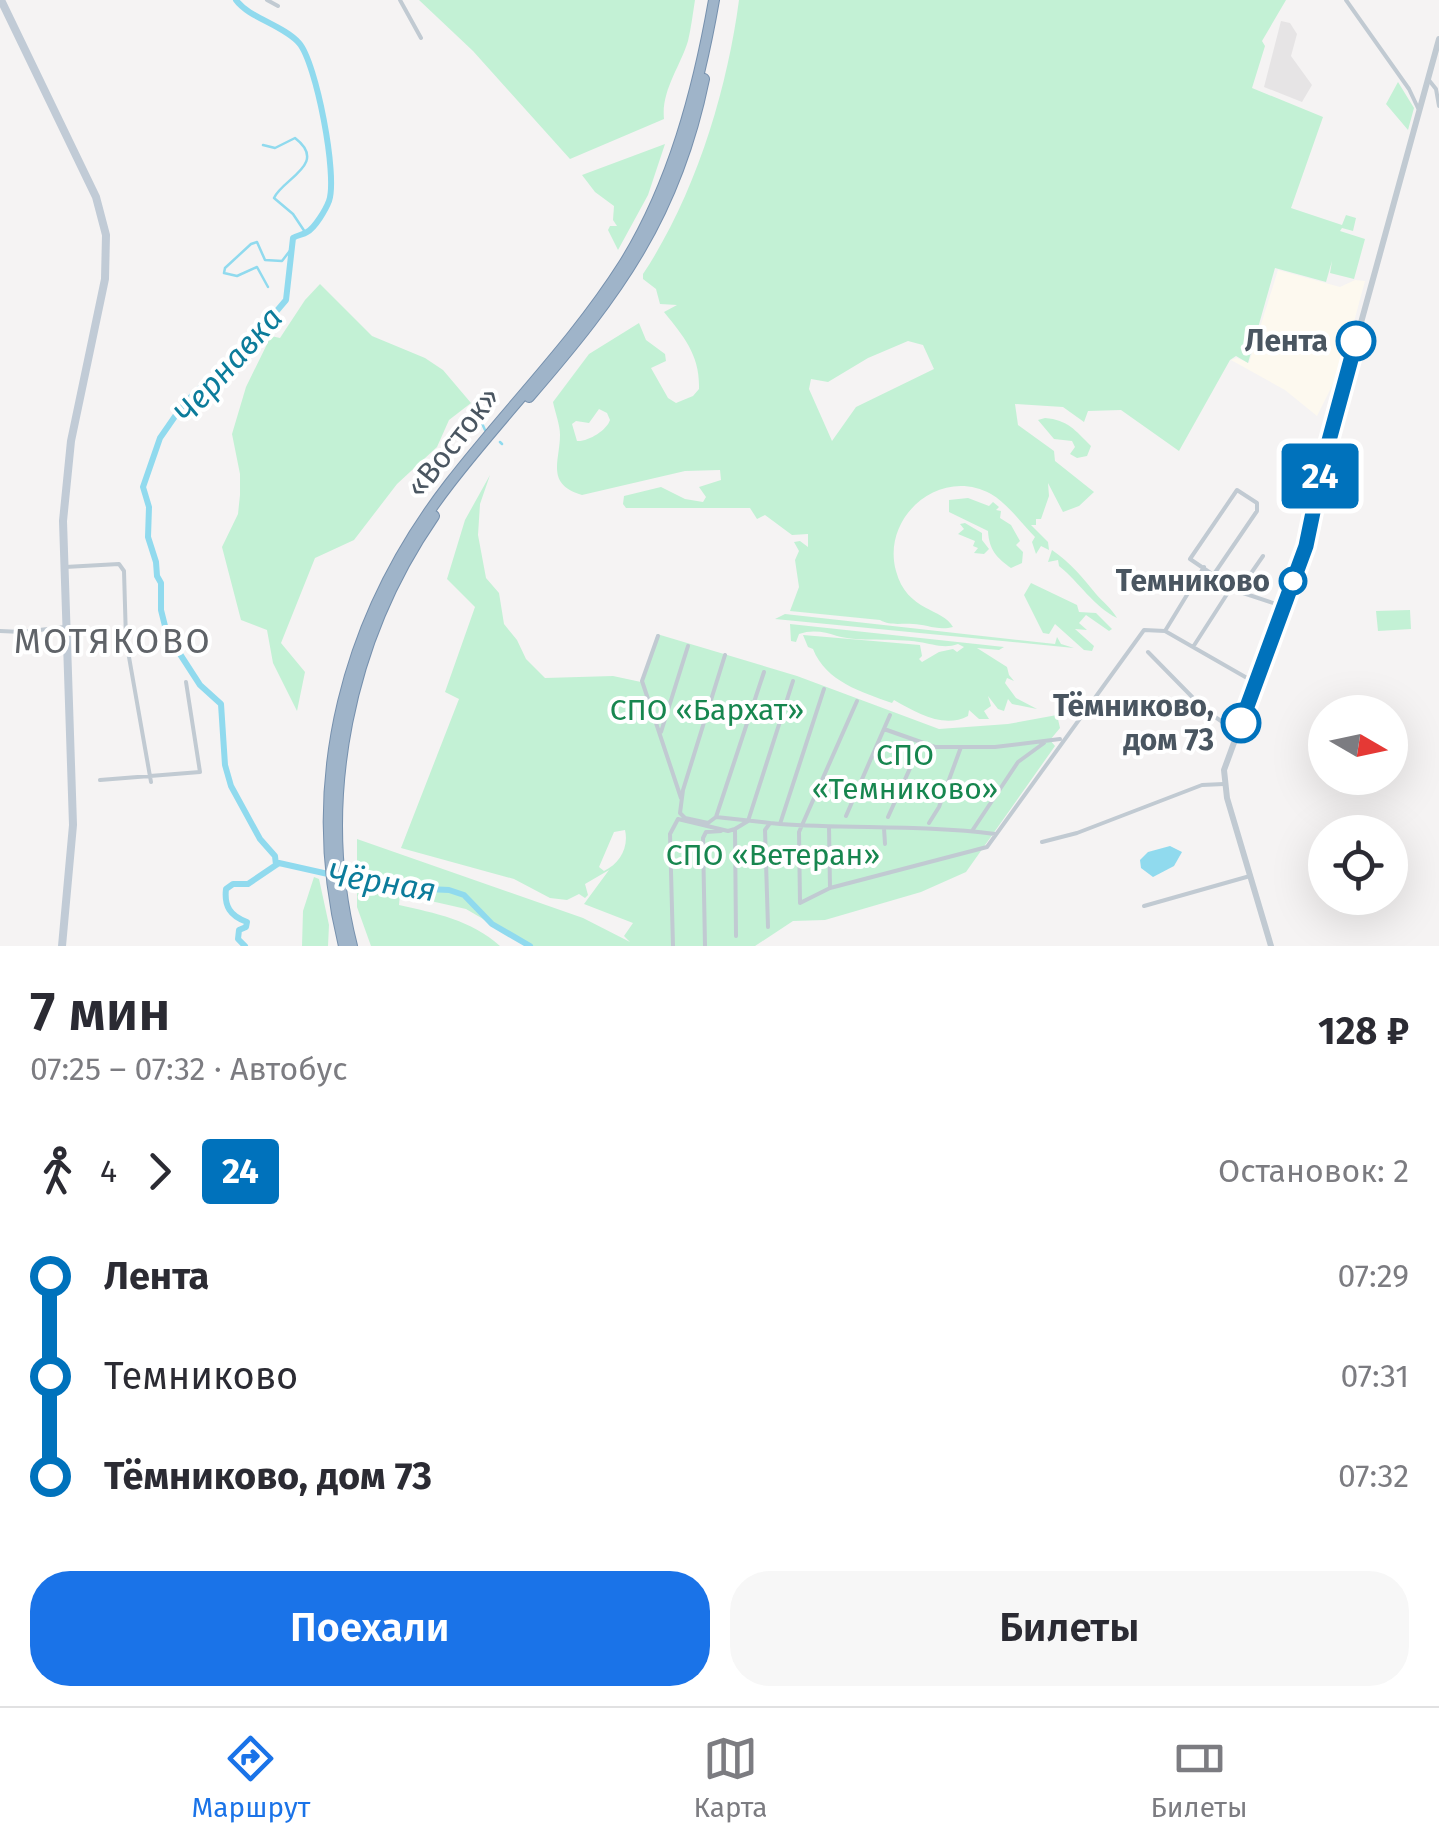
<!DOCTYPE html>
<html lang="ru">
<meta charset="utf-8">
<style>
:root{--surface:#fff;--page:#f7f7f7;--text:#2b2b33;--muted:#7c7c81;--line:#e1e1e2;--accent:#1a73e8}
body{margin:0;font-family:"Fira Sans",sans-serif;background:var(--page);color:var(--text);height:100vh;display:flex;flex-direction:column;font-size:38px;white-space:nowrap}
*{box-sizing:border-box;margin:0}
p{font-size:32px;color:var(--muted)}
.icon{flex:none;width:55px;height:55px;fill:none;stroke:currentColor;stroke-width:2;stroke-linecap:round;stroke-linejoin:round}
.map{position:relative;height:946px;overflow:hidden}
.sheet{display:flex;flex-direction:column;background:var(--surface);flex:1}
.sheet>*{flex:none}
.badge{padding:0 20px;border-radius:8px;font-size:35px;line-height:65px}
.needle{width:65px;rotate:99deg}
.fabs{position:absolute;left:1308px;top:695px;display:grid;gap:20px}
.fabs a{display:grid;place-items:center;width:100px;height:100px;border-radius:50%;background:var(--surface);box-shadow:0 10px 40px #0002;font-size:50px}
.map>.badge{position:absolute;translate:-50% -50%;box-shadow:0 0 0 5px #fff}
.legs{display:flex;align-items:center;gap:15px;height:110px;padding:0 30px;font-size:32px}
.legs p{margin-inline-start:auto}
.headline{display:flex;align-items:center;justify-content:space-between;height:170px;padding:0 30px}
h1{font-size:55px;font-weight:600;line-height:75px}
.button{display:flex;gap:20px;margin-top:auto;padding:20px 30px}
.button a{flex:1;height:115px;border-radius:40px;background:var(--accent);color:#fff;font-size:40px;font-weight:600;line-height:115px;text-align:center}
.button a+a{background:var(--page);color:var(--text)}
ul{padding:0 30px;list-style:none}
li{display:flex;align-items:center;gap:35px;height:100px;font-size:38px}
li i{display:grid;place-items:center;width:15px;height:100%;margin:0 12px;background:currentColor}
li i::after{content:'';width:25px;height:25px;margin:-12px;border:8px solid;border-radius:50%;background:var(--surface)}
li p{margin-inline-start:auto}
li:first-child i{background:linear-gradient(#0000 50%,currentColor 0)}
li:last-child i{background:linear-gradient(currentColor 50%,#0000 0)}
.menu{display:flex;justify-content:space-around;align-items:center;height:140px;border-top:2px solid var(--line);background:var(--surface);font-size:28px;color:var(--muted)}
.menu a{display:grid;justify-items:center;gap:5px}
.menu .selected{color:var(--accent)}
.map>svg:first-child{display:block}
</style>
<div class="map">
<svg width="1439" height="946" viewBox="0 0 1439 946">
<rect width="100%" height="100%" fill="#f5f3f3"/>
<path fill="#fdf9ef" d="M1278,270L1340,287L1355,280L1365,281L1342,366L1317,416L1285,390L1231,360L1237,358L1249,363Z"/>
<path fill="#e6e4e5" d="M1281,21L1290,23L1297,34L1291,56L1312,85L1302,102L1264,87Z"/>
<path fill="#c3f1d5" fill-rule="evenodd" d="M419,0H695C693,13 691,28 688,41C680,67 661,91 664,119L570,159L473,51Z
M739,0H1286L1262,41L1265,46L1252,88L1323,117L1291,208L1342,225L1346,215L1356,218L1353,231L1342,228L1340,231L1365,239L1354,279L1330,273L1332,261L1326,282L1275,268L1248,363L1236,356L1230,360L1179,451L1121,410L1088,411L1084,422L1063,407L1015,404L1018,425L1054,451L1055,461L1094,492L1079,506L1063,512L1048,483L1049,496L1041,519H1036V525H1031L1048,542L1049,550L1041,546L1036,554L1032,542L1035,537C1021,523 1008,504 991,494C940,466 881,517 896,571C907,612 943,608 953,627C938,631 925,624 913,624C900,623 891,626 880,620L790,611L799,587L795,560L799,551L794,542L800,541L808,547V534L792,535L765,515L757,519L750,508H626L623,504L624,496L661,487L685,499L703,502L706,497L699,487L721,480L720,470L685,471L582,495C545,484 560,461 560,435C560,425 555,412 553,402L589,354L639,323L646,340L665,354L666,361L651,368L668,398L676,403L693,396L699,389C700,355 684,337 664,312L677,305L660,304L656,289L643,279V274C695,196 727,91 739,0ZM908,341L923,345L934,369L856,407L832,441L809,389L811,379L828,382L868,358ZM599,409L607,413L610,420C607,430 588,442 577,441L572,424L576,421L589,423Z
M1398,82L1414,108L1408,130L1386,104Z
M665,144L648,195L618,250L608,230L610,226H617L613,220L614,206L595,192L582,175Z
M320,284L372,336L425,358L443,370L471,403L449,420L437,447L397,484L354,540L315,558L281,643L305,672L297,711L273,663L267,630L241,620L222,547L238,514L240,495V474L232,434L246,387L271,336L280,338L305,300Z
M1045,418C1068,420 1075,430 1091,446L1087,456L1077,458L1070,454L1075,447L1072,441L1054,439L1038,420Z
M490,475L480,504L478,535L486,578L499,593L504,624L517,640L526,659L545,678L613,676L641,682L657,634L797,676L939,729L1008,724L1057,715L1060,728L1050,740L1055,746L966,872L921,892L825,920L793,921L755,946H529L466,909L400,894L399,905C435,913 471,920 500,946H371L357,907V839L583,918L630,942L624,936L633,923L584,904L609,870L585,884L588,895L585,898L579,894L567,900L550,898L514,879L401,848L459,699L445,692L475,607L447,579L465,520ZM625,830C629,847 620,864 604,871L599,867L614,832Z
M968,498L989,506L993,502L999,507L996,510L1001,511L1000,518L1011,525L1020,541L1016,545L1023,552L1022,563L1011,568C997,558 989,550 988,531L949,512V500Z
M965,523L982,533V540L989,549L984,554L974,553L978,548L973,546L975,541L958,534L964,529L960,524Z
M1052,550C1071,563 1082,577 1096,594C1102,601 1112,609 1117,618C1093,606 1080,583 1059,566L1058,560L1048,562Z
M1031,583L1077,605L1079,612L1096,613L1112,629L1109,631L1086,615L1079,623L1087,630L1075,629L1094,646L1092,651L1084,650L1055,624L1049,634L1043,633L1024,595Z
M1410,610L1411,629L1378,631L1376,611Z
M785,614L1055,644L1057,637L1061,644L1074,648L775,619Z
M790,624L1004,647L999,650L977,648L1007,667L1009,675L1014,681L1007,678L1005,683L1016,698L1037,709L1012,704L1008,699L1004,711L998,709L988,696L991,706L984,711L989,719H979L969,710L968,716C944,729 917,713 894,700L892,703C862,692 826,682 813,649L808,647L803,635L920,645L922,656L919,659L922,662L939,652L953,649L957,652L964,647L958,644C944,649 933,644 919,642C895,638 858,642 837,636C826,632 812,629 799,634L796,642L791,641Z
M314,877L319,879L329,925L328,946H302L303,911Z"/>
<path fill="#90daee" d="M1170,846L1182,852L1174,866L1153,877L1141,868L1140,860L1148,852Z"/>
<g fill="none" stroke-linecap="round" stroke-linejoin="round">
<path stroke="#90daee" stroke-width="2.5" d="M263,145L275,148L295,138C329,164 282,179 274,198L293,214L305,232
M268,287L257,267L237,276L224,273L225,268L251,244L257,242L265,260L282,261L292,248
M475,408L485,430
M500,442L502,444"/>
<path stroke="#90daee" stroke-width="6" d="M236,0C249,18 283,25 299,43C316,62 338,176 329,201C326,209 315,228 307,232C303,235 297,235 293,238L286,300L227,370L196,391L178,412L160,438L143,487L149,507L148,537L156,562L157,576L161,583V610L167,634L200,685L221,704L225,765L231,786L260,839L275,856L276,865
M276,865L279,863L386,887L449,890L464,895L492,924L530,946
M245,946L238,939L239,930L246,927L247,922C230,916 224,906 226,889L233,884H248L276,865"/>
<defs>
<path id="trunk" d="M529,397C618,294 676,216 704,79
M344,946C303,780 347,616 450,483C507,409 574,343 624,264C673,185 698,91 714,0
M352,946C315,800 349,639 434,516"/>
</defs>
<use href="#trunk" stroke="#7690ad" stroke-width="12"/>
<path stroke="#c1cad2" stroke-width="4" d="M267,0L278,6
M400,0L421,38
M1346,0L1409,89L1418,108
M1428,79L1436,89L1439,106
M65,567L119,564L124,571L126,640L151,782
M1214,574L1257,511V503L1237,490L1190,559L1237,591L1285,607
M1238,592L1263,556
M0,631L22,632L65,627
M1165,631L1204,567
M658,636L642,681L681,798
M1193,647L1231,588
M1148,652L1205,710L1237,732
M725,655L683,790L680,813L685,818L708,823L716,817L770,823
M857,701L799,832L800,903L830,888L987,847L1144,630L1165,631L1254,682
M884,729L935,747H995L1060,739
M661,732L688,646
M100,780L200,772L186,682
M846,816L890,715
M716,817L764,672
M888,817L921,744
M929,823L939,807L961,747
M780,824C852,829 924,825 995,834
M829,827L830,888
M884,828L885,844
M972,831L1018,762L1044,743
M1042,842L1077,833L1202,785L1224,784
M1144,906L1250,876
M768,927L765,830L770,823L780,824L824,689
M736,936L735,829L748,821L793,681
M673,946L670,834L678,819L728,831L735,829
M705,946L703,838L706,832L721,831"/>
<path stroke="#c1cad2" stroke-width="6" d="M1271,946L1227,798L1224,770L1306,546L1329,439L1439,39"/>
<path stroke="#c1cbd6" stroke-width="8" d="M1,0L96,197L106,235L105,279L71,441L63,521L73,825L62,946"/>
<use href="#trunk" stroke="#9fb4c9" stroke-width="10"/>
</g>
<g fill="none" stroke-linecap="round" stroke-linejoin="round">
<defs>
<path id="line-1" d="M1241,723L1306,546L1324,459L1356,341"/>
</defs>
<use href="#line-1" stroke="#fff" stroke-width="22"/>
<use href="#line-1" stroke="#0072bc" stroke-width="15"/>
</g>
<g fill="#fff" stroke="#0072bc" stroke-width="5">
<circle cx="1356" cy="341" r="18"/>
<circle cx="1293" cy="581" r="12"/>
<circle cx="1241" cy="723" r="18"/>
</g>
<g text-anchor="middle" dominant-baseline="central" stroke-width="8" stroke-linejoin="round" paint-order="stroke">
<g font-size="30" font-weight="bold" fill="#4a5661" stroke="#fff" text-anchor="end">
<text x="1328" y="341">Лента</text>
<text x="1270" y="581">Темниково</text>
<text x="1214" y="706">Тёмниково,<tspan x="1214" dy="34">дом 73</tspan></text>
</g>
<g font-size="30" fill="#4a5661" stroke="#fff">
<text transform="translate(453 442) rotate(-52)">«Восток»</text>
</g>
<g font-size="30" fill="#17864f" stroke="#fff">
<text x="707" y="710">СПО «Бархат»</text>
<text x="905" y="755">СПО<tspan x="905" dy="34">«Темниково»</tspan></text>
<text x="773" y="855">СПО «Ветеран»</text>
</g>
<g font-size="32" font-style="italic" fill="#0c7c9b" stroke="#fff">
<text transform="translate(228 365) rotate(-48)">Чернавка</text>
<text transform="translate(382 882) rotate(9)">Чёрная</text>
</g>
<g font-size="35" letter-spacing="2.5" fill="#5f6368" stroke="#fff">
<text x="113" y="641">МОТЯКОВО</text>
</g>
</g>
</svg>
<div class="fabs">
<a><svg class="needle" viewBox="-14 -14 28 28"><path d="M0-13l5 13h-10z" fill="#e53935"/><path d="M0 13l5-13h-10z" fill="#7c7c81"/></svg></a>
<a><svg class="icon" aria-label="locate" viewBox="0 0 24 24"><circle cx="12" cy="12" r="6"/><path d="M12 2v4M12 18v4M2 12h4M18 12h4"/></svg></a>
</div>
<b class="badge" style="left:1320px;top:476px;background:#0072bc;color:#fff">24</b>
</div>
<section class="sheet">
<div class="headline"><div><h1>7 мин</h1><p>07:25 – 07:32 · Автобус</p></div><b>128 ₽</b></div>
<div class="legs"><svg class="icon" aria-label="walk" viewBox="0 0 24 24"><circle cx="13" cy="4" r="2"/><path d="M13 8l-2 6 4 7M11 14l-3 7M7 12l3-4h3l4 4"/></svg>4<svg class="icon" aria-label="forward" viewBox="0 0 24 24"><path d="M9 5l7 7-7 7"/></svg><b class="badge" style="background:#0072bc;color:#fff">24</b><p>Остановок: 2</p></div>
<ul>
<li><i style="color:#0072bc"></i><b>Лента</b><p>07:29</p></li>
<li><i style="color:#0072bc"></i><span>Темниково</span><p>07:31</p></li>
<li><i style="color:#0072bc"></i><b>Тёмниково, дом 73</b><p>07:32</p></li>
</ul>
<div class="button"><a>Поехали</a><a>Билеты</a></div>
</section>
<nav class="menu">
<a class="selected"><svg class="icon" aria-label="directions" viewBox="0 0 24 24"><path d="M12 3l9 9-9 9-9-9zM9 14v-3h6M13 9l2 2-2 2"/></svg>Маршрут</a>
<a><svg class="icon" aria-label="map" viewBox="0 0 24 24"><path d="M3 6l6-2 6 2 6-2v14l-6 2-6-2-6 2zM9 4v14M15 6v14"/></svg>Карта</a>
<a><svg class="icon" aria-label="tickets" viewBox="0 0 24 24"><path d="M3 7h18v10H3zM15 7v10"/></svg>Билеты</a>
</nav>
